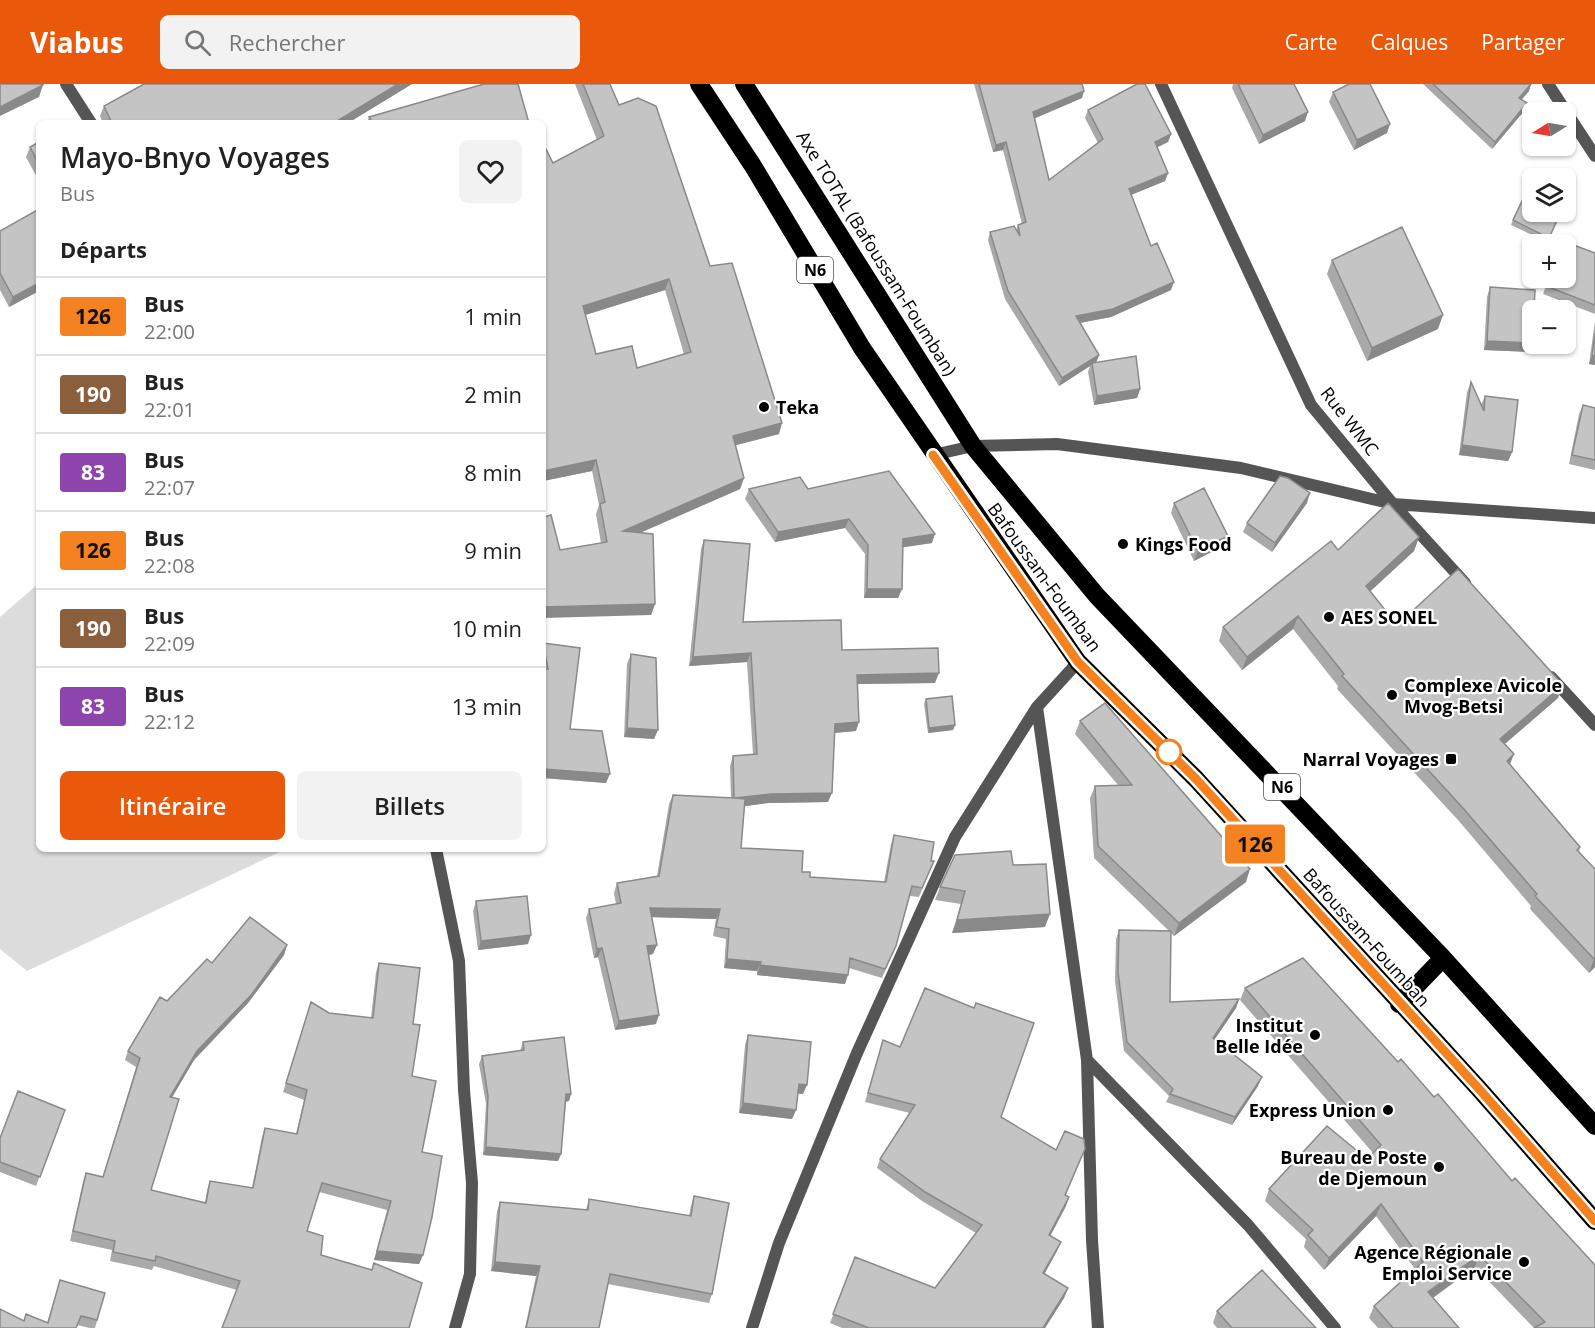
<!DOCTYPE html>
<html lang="fr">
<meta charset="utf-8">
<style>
:root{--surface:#fff;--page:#f2f2f2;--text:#222;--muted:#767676;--line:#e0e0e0;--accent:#ea580c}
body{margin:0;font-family:"Open Sans",sans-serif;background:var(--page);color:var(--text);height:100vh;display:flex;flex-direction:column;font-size:22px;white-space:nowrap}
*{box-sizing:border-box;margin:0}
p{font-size:20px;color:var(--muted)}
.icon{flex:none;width:33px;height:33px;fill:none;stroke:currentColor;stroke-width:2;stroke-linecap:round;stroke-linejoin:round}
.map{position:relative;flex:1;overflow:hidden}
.side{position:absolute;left:36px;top:36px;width:510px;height:732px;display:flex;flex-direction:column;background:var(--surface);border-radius:9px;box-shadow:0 2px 4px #0004}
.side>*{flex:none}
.badge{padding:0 12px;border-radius:4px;font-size:21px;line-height:39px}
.needle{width:39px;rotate:259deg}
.buttons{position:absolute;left:1522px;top:18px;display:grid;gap:12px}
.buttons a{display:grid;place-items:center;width:54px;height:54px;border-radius:9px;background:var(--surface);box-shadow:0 2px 4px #0004;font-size:30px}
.map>.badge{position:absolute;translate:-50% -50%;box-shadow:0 0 0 3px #fff}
h2{padding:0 24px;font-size:22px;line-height:54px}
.round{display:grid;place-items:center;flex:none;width:63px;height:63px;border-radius:9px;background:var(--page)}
.summary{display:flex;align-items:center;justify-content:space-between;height:102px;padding:0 24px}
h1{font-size:28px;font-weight:600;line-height:45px}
.action{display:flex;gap:12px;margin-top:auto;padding:12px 24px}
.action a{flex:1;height:69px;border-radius:9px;background:var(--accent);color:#fff;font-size:24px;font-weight:600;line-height:69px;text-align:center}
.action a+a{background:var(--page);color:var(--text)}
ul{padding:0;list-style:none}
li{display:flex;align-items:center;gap:18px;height:78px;padding:0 24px;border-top:2px solid var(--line)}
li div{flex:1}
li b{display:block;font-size:22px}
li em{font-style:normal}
li .badge{min-width:66px;font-weight:700;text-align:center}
header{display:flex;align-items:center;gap:36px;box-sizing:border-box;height:84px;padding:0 30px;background:var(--accent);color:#fff}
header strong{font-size:28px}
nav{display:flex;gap:33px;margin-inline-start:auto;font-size:21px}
.search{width:420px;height:54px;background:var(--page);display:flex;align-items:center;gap:15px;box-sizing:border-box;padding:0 21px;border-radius:9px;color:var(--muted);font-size:22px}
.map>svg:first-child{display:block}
</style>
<header>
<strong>Viabus</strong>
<div class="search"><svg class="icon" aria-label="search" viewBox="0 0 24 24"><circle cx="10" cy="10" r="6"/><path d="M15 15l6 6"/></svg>Rechercher</div>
<nav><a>Carte</a><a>Calques</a><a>Partager</a></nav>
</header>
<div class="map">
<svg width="1595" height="1244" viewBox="0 0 1595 1244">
<rect width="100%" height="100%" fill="#fff"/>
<path fill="#dcdcdc" d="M39,499V765H286L27,887L0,865V533Z"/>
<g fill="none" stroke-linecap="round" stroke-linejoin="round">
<path stroke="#555" stroke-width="12" d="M66,0L91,39
M1161,0L1311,321L1393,420L1465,499
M1548,0L1595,72
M933,371L973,362L1057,360L1241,384L1393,420L1595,434
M1551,593L1595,641
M1037,623L1087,976L1092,1156L1098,1244
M436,765L459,877L464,1006L472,1099L470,1190L455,1244
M1087,976L1248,1141L1335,1244
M752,1244L779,1159L857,969L955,753L1037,623L1078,578"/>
<path stroke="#000" stroke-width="18" d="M699,0L753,82L862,264L1078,578L1196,695L1480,1006L1595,1137
M744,0L973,362L1097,512L1443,874L1595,1042
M1399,920L1443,874"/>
</g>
<path fill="#a9a9a9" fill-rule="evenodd" d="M412,0L348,39H103L100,32L104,22Z
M575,0H610L619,21L710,182L779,350L735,361L744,394L740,405L640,449L655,520L651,531L560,466L601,459L596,430L599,421L592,387L543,397V59L553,79L597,56ZM665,206L684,270L637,284L596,270L585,231Z
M974,0H1082V14L1035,34L1049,96L1098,59L1085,34L1088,26L1171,50L1168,58L1157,63L1168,89L1165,97L1131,111L1151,162L1171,206L1111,233L1080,239L1099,271L1096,278L1140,305L1137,314L1094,321L1088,288L1090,282L1059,302L1005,215L988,156L990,148L1016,146L1018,141L1022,140L1003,66L993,68Z
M1233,0H1238L1305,37L1259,60L1232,4Z
M1423,0H1531L1529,7L1521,16L1527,19L1524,27L1492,65Z
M1333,8L1387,49L1354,66L1329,18Z
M369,33L529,39H367Z
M39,58V97L26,73L30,63Z
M1558,135L1547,158L1511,141L1513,136Z
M0,147L39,207L9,223L0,206Z
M1595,169V230L1543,210L1549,194Z
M1332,176L1438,245L1367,277L1327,190Z
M1490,203L1532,259L1529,268L1484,266L1487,213Z
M1595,237V281L1589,280Z
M1471,298L1481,321L1485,312L1512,368L1508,377L1459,371L1467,308Z
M1583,321L1595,324V386L1569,380L1579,330Z
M749,405H808L932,459L902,463V505L898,514H864L865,470L845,444L775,458L745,415Z
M1174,419L1225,461L1194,477L1171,429Z
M1307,419L1272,468L1243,448L1247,439Z
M1419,453L1414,467L1370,507L1397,541L1558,614L1505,660L1510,681L1580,763L1579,768L1595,883L1589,889L1530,825L1531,822L1458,736L1337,605L1338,602L1293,545L1242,586L1219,557L1223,543L1338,466Z
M704,456L743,538L842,566L935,599L858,600L856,647L835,649L828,718L768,719L745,722L741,764L802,788L810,793L884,798L891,760L894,751L931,777H934L919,813L910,812L896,862L882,894L849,884L845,900L757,891V887L724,884L726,855L713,852L716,835L652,833L653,870L648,871L656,940L615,946L598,873L594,874L586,834L589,825L616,820L614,809L617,799L657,792L669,720L673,711L731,714L730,682L733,672L753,670L747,578L689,582L701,465Z
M543,559L570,645L606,699L543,694Z
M631,570L654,655L624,653L627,580Z
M926,615L955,641L953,646L928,649L924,620Z
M1080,637L1246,798L1174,852L1171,849L1170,918L1239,915L1236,924L1215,955L1258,1002L1232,1041L1166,1018L1169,1012L1124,967L1115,897L1116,855L1119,846L1169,847L1094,774L1090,714L1095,702L1118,701L1075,650Z
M1013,781L1045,843L952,849L961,820L935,816L940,803Z
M476,817L528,860L478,866L473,827Z
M287,861L284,871L248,919L194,976L172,1013L151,1106L205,1119L207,1106L210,1097L252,1104L262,1053L265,1044L296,1050L304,1016L283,1008L311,918L329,929L371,934L376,888L379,879L413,940L412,992L422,1068L423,1171L419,1180L374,1176L387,1126L319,1108L307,1147L321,1171L372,1186L374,1179L422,1199L237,1206L154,1182L152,1186L110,1177L112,1166L70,1157L83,1098L86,1089L103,1093L136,983L125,976L128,967L167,917L212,879Z
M1245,904L1595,1244H1534L1475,1183L1433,1214L1459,1244H1378L1369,1234L1374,1222L1415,1185L1376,1132L1324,1186L1304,1163L1306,1155L1265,1117L1269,1105L1367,1075L1373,1069L1240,916Z
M748,951L803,1010H798L796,1026L792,1035L739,1029L745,961Z
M883,956L1001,1033L1056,1066L1081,1074L1066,1111L1069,1113L1066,1122L1050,1152L1057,1167L1044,1190L1068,1204L1064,1214L1045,1244H842L830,1239L855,1173L935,1204L976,1149L922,1117L877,1084L880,1075L910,1029L865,1018Z
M523,958L571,1010L569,1017L566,1018L561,1070L558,1077L483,1071L486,1020L479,980L482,972L520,967Z
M65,1026L36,1102L0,1088V1054Z
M694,1112L712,1210L709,1219L608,1200L599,1244H525L536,1192L491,1187L497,1127L500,1118L586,1126L589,1115L689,1132L691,1122Z
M60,1196L105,1209L95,1244H90L77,1241L76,1244H0V1225L24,1237L26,1230L47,1239Z
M1217,1227L1316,1244H1217L1213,1239Z"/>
<path fill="#898989" d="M398,0H412L348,39H334Z
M1531,0L1529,7L1516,22L1519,14Z
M43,1L39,13L0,32V23Z
M1084,7L1082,14L1031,36L1033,28Z
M1527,19L1524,27L1492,65L1495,58Z
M1308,28L1305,37L1259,60L1263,51Z
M1390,40L1387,49L1354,66L1357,56Z
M1171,50L1168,58L1152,66L1155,58Z
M1006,58L1003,66L993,68L996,61Z
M1168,89L1165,97L1126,113L1129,105Z
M669,195L665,206L579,233L583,222Z
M1174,198L1171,206L1111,233L1073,240L1076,232Z
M39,199V207L9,223L13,213Z
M1443,231L1438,245L1367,277L1372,264Z
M1487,257L1532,259L1529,268L1484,266Z
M1099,271L1096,279H1092L1090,282L1059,302L1062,294Z
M1592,271L1595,272V281L1589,280Z
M1140,305L1137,314L1094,321L1097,312Z
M782,339L779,350L729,363L733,352Z
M1462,361L1512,368L1508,377L1459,371Z
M596,376L592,387L543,397V387Z
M744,394L740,405L619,458L623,447Z
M1310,409L1307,419L1272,468L1275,459Z
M849,435L845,444L775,458L778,448Z
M935,450L932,459L899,464L903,455Z
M1228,452L1225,461L1194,477L1198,467Z
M1419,453L1414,467L1362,515L1366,502Z
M867,505H902L898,514H864Z
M655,520L651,531L543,534V523Z
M1298,532L1293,545L1242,586L1247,573Z
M751,569L747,578L689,582L693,573Z
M939,589L935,599L854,600L857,591Z
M1563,601L1558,614L1495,668L1500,655Z
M859,638L856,647L832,649L835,640Z
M955,641L953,646L928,649L929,644Z
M627,644L658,646L654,655L624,653Z
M1514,670L1509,683L1507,677Z
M543,685L610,690L606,699L543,694Z
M832,709L828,718L768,719L732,724L735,714L771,710Z
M1250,785L1246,798L1174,852L1179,839Z
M650,824L720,825L716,835L647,833Z
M1050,830L1045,843L952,849L957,836Z
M531,851L528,860L478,866L481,857Z
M287,861L284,871L248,919L194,976L167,1022L170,1013L197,967Z
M657,861L653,870L643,872L647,862Z
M602,864L598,873L594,874L597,865Z
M1595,874V883L1589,889L1594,875Z
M727,875L761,878L757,887L724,884Z
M760,881L848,891L845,900L757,891Z
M1239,915L1236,924L1210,962L1213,954Z
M659,931L656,940L615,946L619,937Z
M1262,993L1258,1002L1232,1041L1235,1033Z
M799,1000L807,1001L803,1010L796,1009Z
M566,1010H571L569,1017L564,1018Z
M743,1019L796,1026L792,1035L739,1029Z
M486,1063L561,1070L558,1077L483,1071Z
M1069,1113L1066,1122L1046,1160L1049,1151Z
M1381,1120L1376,1132L1324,1186L1329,1174Z
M1061,1158L1057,1167L1040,1198L1043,1189Z
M377,1167L423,1171L419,1180L374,1176Z
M1479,1171L1475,1183L1424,1220L1428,1208Z
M495,1178L540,1182L536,1192L491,1187Z
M1068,1204L1064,1214L1045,1244H1043Z"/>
<path fill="#c4c4c4" stroke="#898989" stroke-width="1.5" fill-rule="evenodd" d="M0,0H43V1L0,23Z
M144,0H398L334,39H112L104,22Z
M484,0H518L529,39H373L369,33Z
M583,0H610L619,21L638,14L656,22L710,182L732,179L782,339L733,352L744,394L623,447L653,450L655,520L543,523V433L551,431L560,466L607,458L600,420L605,418L596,376L543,387V59L553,79L604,52ZM669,195L691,268L637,284L632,262L596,270L583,222Z
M979,0H1082L1084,7L1033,28L1049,96L1103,55L1088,26L1137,0H1145L1171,50L1155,58L1168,89L1129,105L1151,162L1157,159L1174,198L1113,225L1076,232L1099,271L1062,294L1008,207L990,148L1014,142L1020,152L1018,141L1026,138L1006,58L996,61Z
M1238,0H1294L1308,28L1263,51Z
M1349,0H1370L1390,40L1357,56L1333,8Z
M1433,0H1531L1519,14L1527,19L1495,58Z
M39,58V80L30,63Z
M1524,113L1533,117V128H1554L1560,130L1549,154L1513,136Z
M39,125V199L13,213L0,189V147Z
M1402,143L1443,231L1372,264L1332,176Z
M1563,157L1595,169V221L1546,202L1549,194H1566V160H1562Z
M1490,203L1535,206L1532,259L1487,257Z
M1595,249V272L1592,271Z
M1136,272L1140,305L1097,312L1092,279Z
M1471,298L1484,327L1485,312L1518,316L1512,368L1462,361Z
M1583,321L1595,324V376L1572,371Z
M889,387L935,450L903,455L902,505H867L868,461L849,435L778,448L749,405L800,393L808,405Z
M1280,392L1288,394L1310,409L1275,459L1247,439Z
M1204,404L1228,452L1198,467L1174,419Z
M1388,419L1419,453L1366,502L1397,541L1458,485L1563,601L1500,655L1514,670L1507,677L1580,763L1577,766L1595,785V874L1594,875L1535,812L1537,810L1462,723L1342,592L1344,590L1298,532L1247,573L1223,543L1331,457L1338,466Z
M704,456L750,460L743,538L841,536L842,566L938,564L939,589L857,591L859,638L835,640L832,709L771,710L735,714L745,715L741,764L803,767L802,788H810V793L886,798L894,751L934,758L931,777H934L922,804L912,802L896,862L885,885L850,874L848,891L760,881L761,878L727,875L729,845L716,843L720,825L650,824L657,861L647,862L659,931L619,937L602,864L597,865L589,825L621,819L617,799L659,792L673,711L734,714L733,672L757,670L751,569L693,573Z
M543,559L580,564L570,645L602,647L610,690L543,685V585H548Z
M631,570L656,574L658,646L627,644Z
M952,612L955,641L929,644L926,615Z
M1105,619L1250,785L1179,839L1098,762L1095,702L1132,701L1080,637Z
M1011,767L1013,781L1046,780L1050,830L957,836L965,807L940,803L955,771Z
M527,812L531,851L481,857L476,817Z
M250,833L287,861L252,910L197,967L170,1013L179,1015L151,1106L206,1119L210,1097L253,1104L265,1044L297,1050L307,1006L286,999L311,918L329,929L373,934L379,879L420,884L413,940L420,941L412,992L436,997L422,1068L442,1072L432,1133L423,1171L377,1167L391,1117L322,1099L307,1147L323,1152L321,1171L372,1186L374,1179L422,1199L409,1244H222L240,1197L156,1172L155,1177L113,1168L115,1157L73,1147L86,1089L103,1093L140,974L128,967L160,913L167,917L207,875L212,879Z
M1119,846L1171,847L1170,918L1239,915L1213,954L1262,993L1235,1033L1170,1010L1173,1005L1127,958L1118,888Z
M1303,874L1398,978L1401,975L1434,1013L1438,1010L1512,1097L1515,1094L1595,1181V1244H1534L1545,1238L1479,1171L1428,1208L1459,1244H1393L1374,1222L1423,1178L1381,1120L1329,1174L1308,1151L1313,1146L1269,1105L1327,1042L1367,1075L1381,1061L1245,904Z
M925,904L974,924L976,919L1034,939L1001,1033L1056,1066L1065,1047L1084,1055L1085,1065L1065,1111L1069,1113L1049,1151L1061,1158L1043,1189L1068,1204L1043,1244H869L833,1230L855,1173L935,1204L982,1141L925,1108L880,1075L915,1021L868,1009L883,956L900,963Z
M748,951L811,958L807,1001L799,1000L796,1026L743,1019Z
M564,953L571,1010H566L561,1070L486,1063L488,1012L482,972L524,966L523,958Z
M18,1007L65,1026L40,1093L0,1078V1054Z
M694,1112L729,1119L712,1210L610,1190L599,1244H526L540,1182L495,1178L500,1118L588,1126L589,1115L691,1132Z
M1262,1186L1316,1244H1232L1217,1227Z
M60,1196L105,1209L97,1236L81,1232L76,1244H0V1225L24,1237L26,1230L48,1239Z"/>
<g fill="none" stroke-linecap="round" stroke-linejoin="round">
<defs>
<path id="line" d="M933,371L1078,578L1196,695L1480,1006L1595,1137"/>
</defs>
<use href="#line" stroke="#fff" stroke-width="14"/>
<use href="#line" stroke="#f58220" stroke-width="9"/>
</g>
<g fill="#000" stroke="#fff" stroke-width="2">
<circle cx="764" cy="323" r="6"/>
<circle cx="1123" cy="460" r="6"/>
<circle cx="1329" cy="533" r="6"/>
<circle cx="1392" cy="611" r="6"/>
<rect x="1445" y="669" width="12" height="12" rx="3"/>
<circle cx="1315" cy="951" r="6"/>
<circle cx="1388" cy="1026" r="6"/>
<circle cx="1439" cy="1083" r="6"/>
<circle cx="1524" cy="1178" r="6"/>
</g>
<circle fill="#fff" stroke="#f58220" stroke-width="3" cx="1169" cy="668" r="12"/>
<g text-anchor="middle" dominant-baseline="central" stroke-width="4.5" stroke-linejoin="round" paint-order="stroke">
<g fill="#fff" stroke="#4c4c4c" stroke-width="1.5">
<rect x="797" y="173" width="36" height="26" rx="4.5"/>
<rect x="1264" y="690" width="36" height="26" rx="4.5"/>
</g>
<g font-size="16" font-weight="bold" fill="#000">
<text x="815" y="186">N6</text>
<text x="1282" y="703">N6</text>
</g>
<g font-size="18" fill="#000" stroke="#fff">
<text transform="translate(877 169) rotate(58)">Axe TOTAL (Bafoussam-Foumban)</text>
<text transform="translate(1350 337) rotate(52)">Rue WMC</text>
<text transform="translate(1045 493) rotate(54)">Bafoussam-Foumban</text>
<text transform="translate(1367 853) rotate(48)">Bafoussam-Foumban</text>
</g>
<g font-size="18" font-weight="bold" fill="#000" stroke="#fff" text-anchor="end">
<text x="776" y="323" text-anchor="start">Teka</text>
<text x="1135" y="460" text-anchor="start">Kings Food</text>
<text x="1341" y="533" text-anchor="start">AES SONEL</text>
<text x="1404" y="601" text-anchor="start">Complexe Avicole<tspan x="1404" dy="21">Mvog-Betsi</tspan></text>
<text x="1439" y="675">Narral Voyages</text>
<text x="1303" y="941">Institut<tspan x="1303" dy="21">Belle Idée</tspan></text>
<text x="1376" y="1026">Express Union</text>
<text x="1427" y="1073">Bureau de Poste<tspan x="1427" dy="21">de Djemoun</tspan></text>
<text x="1512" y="1168">Agence Régionale<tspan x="1512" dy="21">Emploi Service</tspan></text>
</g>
</g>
</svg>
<div class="buttons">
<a><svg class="needle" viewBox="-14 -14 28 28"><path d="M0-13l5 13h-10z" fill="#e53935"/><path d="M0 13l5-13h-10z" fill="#767676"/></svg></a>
<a><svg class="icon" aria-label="layers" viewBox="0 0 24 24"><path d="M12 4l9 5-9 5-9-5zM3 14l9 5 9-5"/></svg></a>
<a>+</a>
<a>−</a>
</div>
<b class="badge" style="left:1255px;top:760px;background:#f58220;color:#111">126</b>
<section class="side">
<div class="summary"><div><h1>Mayo-Bnyo Voyages</h1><p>Bus</p></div><a class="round"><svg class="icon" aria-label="heart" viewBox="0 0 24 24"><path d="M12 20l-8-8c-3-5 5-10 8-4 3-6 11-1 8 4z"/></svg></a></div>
<h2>Départs</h2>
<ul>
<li><span class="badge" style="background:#f58220;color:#111">126</span><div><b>Bus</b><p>22:00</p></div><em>1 min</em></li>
<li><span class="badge" style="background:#8b5e3c;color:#fff">190</span><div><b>Bus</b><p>22:01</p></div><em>2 min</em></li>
<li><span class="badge" style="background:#8e44ad;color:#fff">83</span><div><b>Bus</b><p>22:07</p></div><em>8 min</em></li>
<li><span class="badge" style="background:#f58220;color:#111">126</span><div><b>Bus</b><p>22:08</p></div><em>9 min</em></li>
<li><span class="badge" style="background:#8b5e3c;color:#fff">190</span><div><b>Bus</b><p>22:09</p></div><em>10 min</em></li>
<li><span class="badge" style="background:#8e44ad;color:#fff">83</span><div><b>Bus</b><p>22:12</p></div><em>13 min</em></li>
</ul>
<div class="action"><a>Itinéraire</a><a>Billets</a></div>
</section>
</div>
